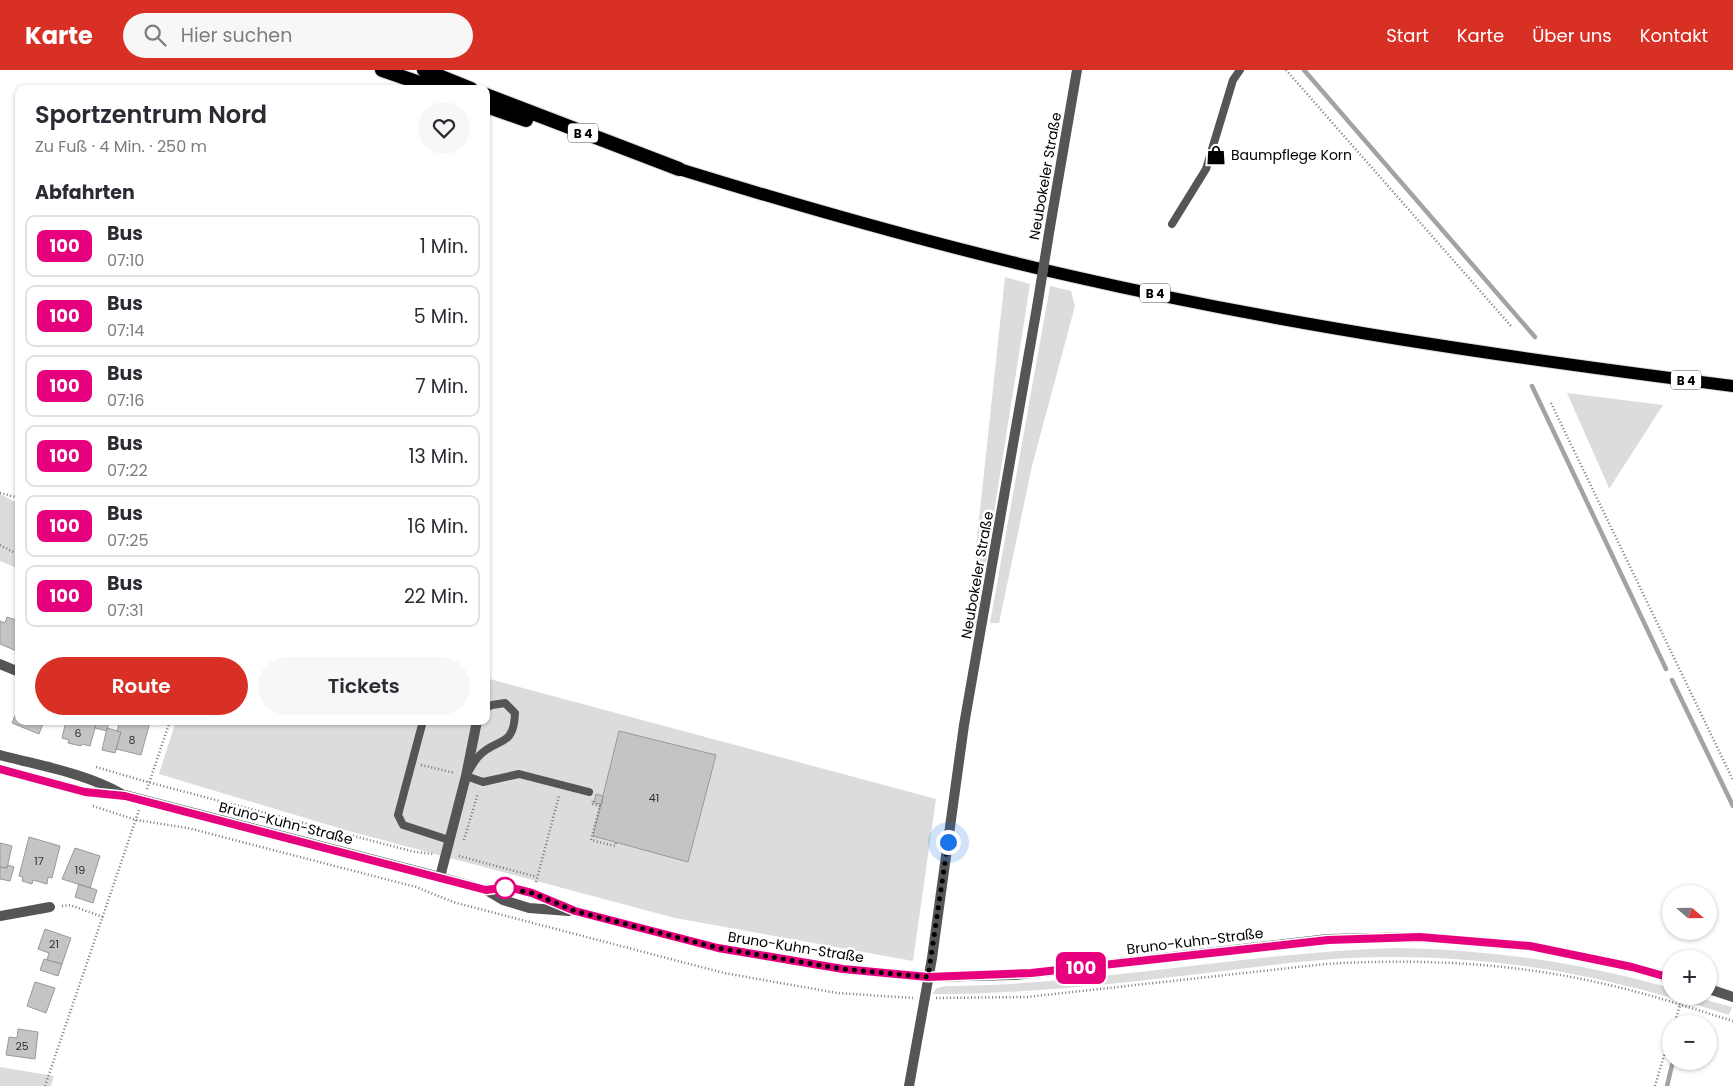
<!DOCTYPE html>
<html lang="de">
<meta charset="utf-8">
<style>
:root{--surface:#fff;--page:#f7f7f7;--text:#2b2b33;--muted:#7c7c81;--line:#e1e1e2;--accent:#d93025}
body{margin:0;font-family:Poppins,sans-serif;background:var(--page);color:var(--text);height:100vh;display:flex;flex-direction:column;font-size:19px;white-space:nowrap}
*{box-sizing:border-box;margin:0}
p{font-size:16px;color:var(--muted)}
.icon{flex:none;width:28px;height:28px;fill:none;stroke:currentColor;stroke-width:2;stroke-linecap:round;stroke-linejoin:round}
.map{position:relative;flex:1;overflow:hidden}
.sheet{position:absolute;left:15px;top:15px;width:475px;height:640px;display:flex;flex-direction:column;background:var(--surface);border-radius:10px;box-shadow:0 1px 4px #0004}
.sheet>*{flex:none}
.badge{padding:0 10px;border-radius:8px;font-size:18px;line-height:32px}
.needle{width:32px;rotate:110deg}
.controls{position:absolute;left:1662px;top:815px;display:grid;gap:10px}
.controls a{display:grid;place-items:center;width:55px;height:55px;border-radius:50%;background:var(--surface);box-shadow:0 1px 4px #0004;font-size:25px}
.you{position:absolute;width:25px;height:25px;margin:-12px;border:4px solid #fff;border-radius:50%;background:#1a73e8;box-shadow:0 0 0 8px #1a73e833}
.map>.badge{position:absolute;translate:-50% -50%;box-shadow:0 0 0 2px #fff}
h2{padding:0 20px;font-size:19px;line-height:45px}
.round{display:grid;place-items:center;flex:none;width:52px;height:52px;border-radius:26px;background:var(--page)}
.summary{display:flex;align-items:center;justify-content:space-between;height:85px;padding:0 20px}
h1{font-size:24px;font-weight:600;line-height:38px}
.button{display:flex;gap:10px;margin-top:auto;padding:10px 20px}
.button a{flex:1;height:58px;border-radius:30px;background:var(--accent);color:#fff;font-size:20px;font-weight:600;line-height:58px;text-align:center}
.button a+a{background:var(--page);color:var(--text)}
ul{padding:0;list-style:none}
li{display:flex;align-items:center;gap:15px;height:62px;margin:0 10px 8px;padding:0 10px;border:2px solid var(--line);border-radius:10px}
li div{flex:1}
li b{display:block;font-size:19px}
li em{font-style:normal}
li .badge{min-width:55px;font-weight:700;text-align:center}
header{display:flex;align-items:center;gap:30px;box-sizing:border-box;height:70px;padding:0 25px;background:var(--accent);color:#fff}
header strong{font-size:24px}
nav{display:flex;gap:28px;margin-inline-start:auto;font-size:18px}
.search{width:350px;height:45px;background:var(--page);display:flex;align-items:center;gap:12px;box-sizing:border-box;padding:0 18px;border-radius:28px;color:var(--muted);font-size:19px}
.map>svg:first-child{display:block}
</style>
<header>
<strong>Karte</strong>
<div class="search"><svg class="icon" aria-label="search" viewBox="0 0 24 24"><circle cx="10" cy="10" r="6"/><path d="M15 15l6 6"/></svg>Hier suchen</div>
<nav><a>Start</a><a>Karte</a><a>Über uns</a><a>Kontakt</a></nav>
</header>
<div class="map">
<svg width="1733" height="1016" viewBox="0 0 1733 1016">
<rect width="100%" height="100%" fill="#fff"/>
<path fill="#dcdcdc" d="M1005,207L1030,214L976,557L968,552Z
M1050,216L1071,221L1075,236L1032,396L999,553H990Z
M1567,323L1663,335L1609,419V418Z
M0,424L19,434V499L0,491Z
M486,608L936,729L913,891L675,848L345,760L159,704L176,651H486Z
M1398,878C1491,880 1580,892 1670,918L1671,926L1675,929C1580,901 1484,886 1384,887C1325,887 1266,896 1207,903C1116,914 1025,924 932,924L937,918L947,916C1098,915 1247,882 1398,878Z
M1695,927L1732,937L1729,945L1688,932Z
M0,997L54,1006L51,1016H0Z"/>
<g fill="none" stroke-linecap="round" stroke-linejoin="round">
<path stroke="#a3a3a3" stroke-width="4.5" d="M1304,0L1535,267
M1532,316L1666,599
M1672,610L1733,736
M1667,1016L1673,991"/>
</g>
<path fill="#c4c4c4" stroke="#999" d="M7,547L19,551V582L0,574V551L5,553Z
M19,636V651H44L39,664L12,653Z
M66,651H97L90,676L82,674L81,676L68,673L69,670L62,668Z
M97,651H109L107,661L95,658Z
M120,651L150,652L141,685L116,679L121,662L117,661Z
M107,658L121,662L115,683L102,680Z
M619,661L716,685L688,792L593,766Z
M596,724L603,726L602,734L594,733Z
M29,767L60,776L52,808L48,807L47,814L33,810L32,814L22,811L23,807L19,806Z
M0,773L12,776L7,798L0,797Z
M75,778L100,786L90,818L62,809Z
M8,795L14,797L10,811L0,809V797L7,798Z
M79,814L97,820L93,833L75,827Z
M45,859L71,868L62,894L47,890L49,883L38,879Z
M44,889L62,894L58,906L40,900Z
M35,912L55,918L46,943L27,936Z
M18,959L38,962L35,989L6,985L9,967L17,968Z"/>
<g fill="none" stroke-linecap="round" stroke-linejoin="round">
<defs>
<path id="primary" d="M679,99C809,139 939,176 1071,206C1289,256 1511,288 1733,316"/>
<path id="trunk" d="M382,0L437,19
M424,0L471,19
M486,25L679,99
M486,36L526,50"/>
</defs>
<use href="#primary" stroke="#dbdbdb" stroke-width="14"/>
<use href="#trunk" stroke="#dbdbdb" stroke-width="16"/>
<path stroke="#777" stroke-width="2.5" stroke-dasharray="1 2.5" stroke-linecap="butt" d="M1286,0L1511,256
M1551,333L1733,710
M0,423L19,428
M0,475L19,485
M421,695L455,703
M96,697L151,713L415,782L434,784
M147,719L170,651
M593,731L592,734L600,736L591,770L615,776L616,773
M93,736L136,750L188,758L416,817L453,832L724,903L837,923L913,928
M464,770L478,723
M459,786L537,807
M536,812L559,726
M62,836L70,835L103,847
M936,928L1027,927L1326,894C1422,888 1519,893 1613,916C1653,925 1693,939 1733,951
M1674,954L1683,926
M45,1016L139,740
M1655,1016L1671,962"/>
<path stroke="#555" stroke-width="8" d="M1172,154L1206,99L1233,10L1240,0
M486,638L492,635L505,633L515,643C514,679 496,667 479,686C474,691 470,699 466,706L483,712L519,704L589,722
M423,651L398,745L403,755L449,770"/>
<path stroke="#555" stroke-width="10" d="M1050,157L1077,0
M0,594L19,602
M0,685C41,696 85,703 122,724
M0,699L85,722L125,725L440,807L486,820L503,830L529,838L569,841
M440,807L466,706L477,651
M486,820L508,817L532,823L575,841L718,878L843,899L928,907L1015,905L1328,869L1420,867L1530,876L1632,897L1671,908
M0,846L50,837
M1709,919L1733,927
M909,1016L932,888L964,655L1037,237"/>
<use href="#primary" stroke="#000" stroke-width="12"/>
<use href="#trunk" stroke="#000" stroke-width="14"/>
<path stroke="#555" stroke-width="10" d="M1037,237L1050,157"/>
</g>
<g fill="none" stroke-linecap="round" stroke-linejoin="round">
<defs>
<path id="line" d="M0,699L85,722L125,726L486,820L508,817L532,823L575,841L718,878L843,899L928,907L1031,903L1328,870L1420,867L1530,876L1632,897L1671,908"/>
</defs>
<use href="#line" stroke="#fff" stroke-width="11"/>
<use href="#line" stroke="#e6007e" stroke-width="8"/>
<path stroke="#000" stroke-width="5" stroke-dasharray="0 9" d="M505,818L532,823L575,841L718,878L843,899L928,907L948,772"/>
</g>
<defs>
<symbol id="shop-bare" viewBox="-9 -9 18 18"><path d="M-5-2.5h2.3a2.7 3.5 0 0 1 5.4 0H5L5.5 6h-11ZM-1.5-2.5h3a1.5 2.3 0 0 0-3 0Z" fill="#000" stroke="#fff" stroke-width="2.5" paint-order="stroke"/></symbol>
</defs>
<g fill-rule="evenodd">
<use href="#shop-bare" x="1202" y="71" width="28" height="28"/>
</g>
<circle fill="#fff" stroke="#e6007e" stroke-width="2.5" cx="505" cy="818" r="10"/>
<g text-anchor="middle" dominant-baseline="central" stroke-width="5" stroke-linejoin="round" paint-order="stroke">
<g font-size="11" fill="#313131">
<text x="78" y="663">6</text>
<text x="132" y="670">8</text>
<text x="654" y="728">41</text>
<text x="39" y="791">17</text>
<text x="80" y="800">19</text>
<text x="54" y="874">21</text>
<text x="22" y="976">25</text>
</g>
<g fill="#fff" stroke="#4c4c4c" stroke-width="1">
<rect x="568" y="53.5" width="30" height="19" rx="4"/>
<rect x="1140" y="213.5" width="30" height="19" rx="4"/>
<rect x="1671" y="300.5" width="30" height="19" rx="4"/>
</g>
<g font-size="12" font-weight="bold" fill="#000">
<text x="583" y="63">B 4</text>
<text x="1155" y="223">B 4</text>
<text x="1686" y="310">B 4</text>
</g>
<g font-size="14" fill="#000" stroke="#fff" text-anchor="start">
<text x="1231" y="85">Baumpflege Korn</text>
</g>
<g font-size="14" fill="#000" stroke="#fff">
<text transform="translate(1045 106) rotate(-80)">Neubokeler Straße</text>
<text transform="translate(977 505) rotate(-80)">Neubokeler Straße</text>
<text transform="translate(286 753) rotate(14)">Bruno-Kuhn-Straße</text>
<text transform="translate(1195 871) rotate(-7)">Bruno-Kuhn-Straße</text>
<text transform="translate(796 877) rotate(9)">Bruno-Kuhn-Straße</text>
</g>
</g>
</svg>
<div class="controls">
<a><svg class="needle" viewBox="-14 -14 28 28"><path d="M0-13l5 13h-10z" fill="#e53935"/><path d="M0 13l5-13h-10z" fill="#7c7c81"/></svg></a>
<a>+</a>
<a>−</a>
</div>
<div class="you" style="left:948px;top:772px"></div>
<b class="badge" style="left:1081px;top:898px;background:#e6007e;color:#fff">100</b>
<section class="sheet">
<div class="summary"><div><h1>Sportzentrum Nord</h1><p>Zu Fuß · 4 Min. · 250 m</p></div><a class="round"><svg class="icon" aria-label="heart" viewBox="0 0 24 24"><path d="M12 20l-8-8c-3-5 5-10 8-4 3-6 11-1 8 4z"/></svg></a></div>
<h2>Abfahrten</h2>
<ul>
<li><span class="badge" style="background:#e6007e;color:#fff">100</span><div><b>Bus</b><p>07:10</p></div><em>1 Min.</em></li>
<li><span class="badge" style="background:#e6007e;color:#fff">100</span><div><b>Bus</b><p>07:14</p></div><em>5 Min.</em></li>
<li><span class="badge" style="background:#e6007e;color:#fff">100</span><div><b>Bus</b><p>07:16</p></div><em>7 Min.</em></li>
<li><span class="badge" style="background:#e6007e;color:#fff">100</span><div><b>Bus</b><p>07:22</p></div><em>13 Min.</em></li>
<li><span class="badge" style="background:#e6007e;color:#fff">100</span><div><b>Bus</b><p>07:25</p></div><em>16 Min.</em></li>
<li><span class="badge" style="background:#e6007e;color:#fff">100</span><div><b>Bus</b><p>07:31</p></div><em>22 Min.</em></li>
</ul>
<div class="button"><a>Route</a><a>Tickets</a></div>
</section>
</div>
